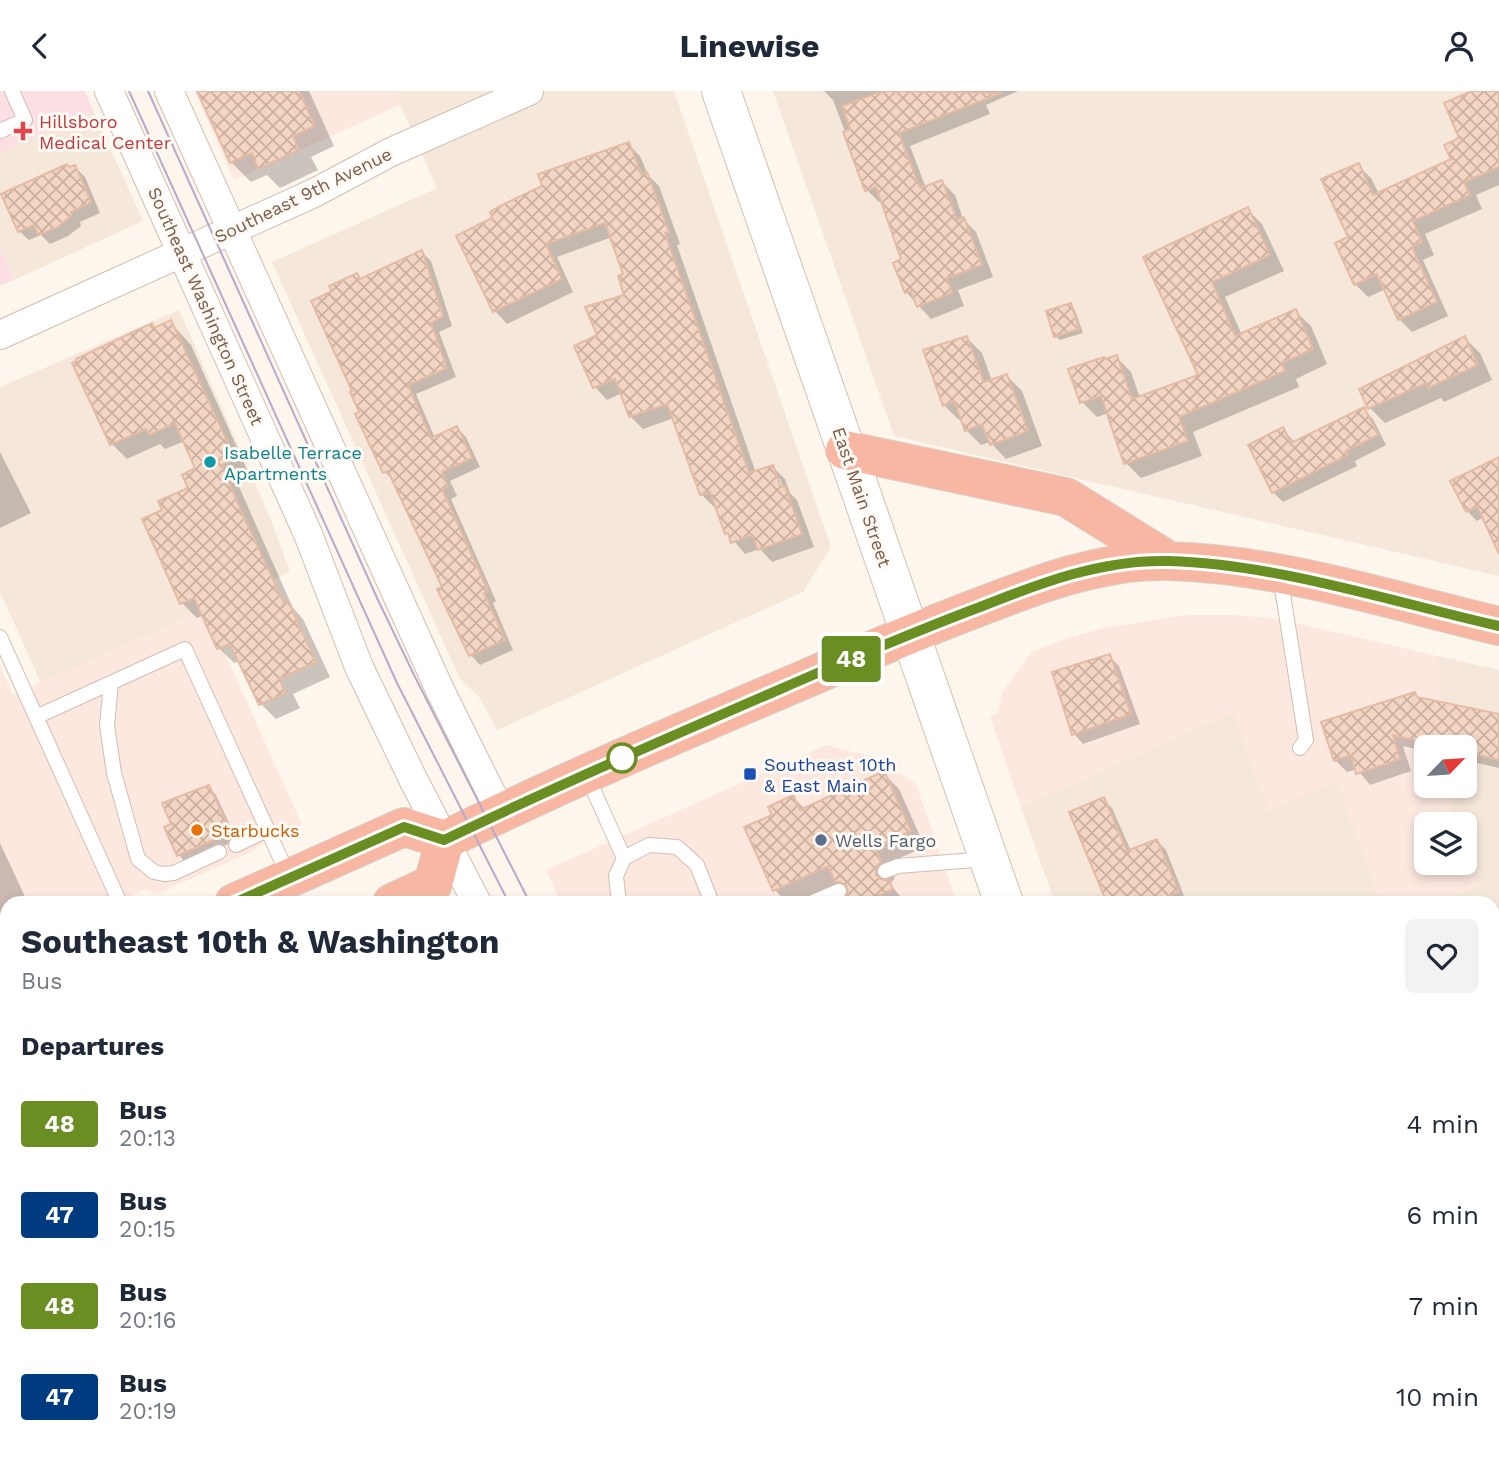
<!DOCTYPE html>
<style>
:root{--surface:#fff;--page:#f2f2f3;--text:#1f2937;--muted:#747a83}
body{margin:0;font-family:"Work Sans",sans-serif;background:var(--page);color:var(--text);height:100vh;display:flex;flex-direction:column;font-size:26px;white-space:nowrap}
*{box-sizing:border-box;margin:0}
p{font-size:23px;color:var(--muted)}
.icon{flex:none;width:38px;height:38px;fill:none;stroke:currentColor;stroke-width:2;stroke-linecap:round;stroke-linejoin:round}
.map{position:relative;flex:1;overflow:hidden}
.panel{position:absolute;left:0px;top:805px;width:1500px;height:562px;display:flex;flex-direction:column;background:var(--surface);border-radius:21px 21px 0 0;box-shadow:0 4px 10px #0003}
.panel>*{flex:none}
.badge{padding:0 14px;border-radius:5px;font-size:24px;line-height:46px}
.needle{width:46px;rotate:65deg}
.fabs{position:absolute;left:1414px;top:644px;display:grid;gap:14px}
.fabs a{display:grid;place-items:center;width:63px;height:63px;border-radius:10px;background:var(--surface);box-shadow:0 4px 10px #0003;font-size:35px}
.map>.badge{position:absolute;translate:-50% -50%;box-shadow:0 0 0 4px #fff}
h2{padding:0 21px;font-size:26px;line-height:63px}
.round{display:grid;place-items:center;flex:none;width:74px;height:74px;border-radius:10px;background:var(--page)}
.head{display:flex;align-items:center;justify-content:space-between;height:119px;padding:0 21px}
h1{font-size:33px;font-weight:700;line-height:52px}
ul{padding:0;list-style:none}
li{display:flex;align-items:center;gap:21px;height:91px;padding:0 21px}
li div{flex:1}
li b{display:block;font-size:26px}
li em{font-style:normal}
li .badge{min-width:77px;font-weight:700;text-align:center}
header{display:flex;justify-content:space-between;align-items:center;height:91px;padding:0 21px;background:var(--surface);font-size:32px;font-weight:700}
.map>svg:first-child{display:block}
</style>
<header><svg class="icon" aria-label="back" viewBox="0 0 24 24"><path d="M15 5l-7 7 7 7"/></svg>Linewise<svg class="icon" aria-label="person" viewBox="0 0 24 24"><circle cx="12" cy="8" r="4"/><path d="M4 21q1-7 8-7t8 7"/></svg></header>
<div class="map">
<svg width="1499" height="1366" viewBox="0 0 1499 1366">
<defs>
<pattern id="building-cross-hatch" width="8" height="8" patternUnits="userSpaceOnUse" patternTransform="scale(1.75)"><rect width="8" height="8" fill="#f3d5c3"/><path d="M0 0l8 8M0 8l8-8" fill="none" stroke="#cab0a1"/></pattern>
</defs>
<rect width="100%" height="100%" fill="#fdf6ec"/>
<path fill="#f5e8da" d="M394,0H674L831,456L803,501L497,639L479,606L460,588L272,171L437,97Z
M773,0H1499V485L894,345Z
M93,19L143,130L14,189L0,157V62Z
M179,219L271,429L290,481L41,592L0,501V296Z
M1438,565L1499,579V1366H1252L1250,1360H1493V812H1438L1478,793L1465,754V733H1457L1444,695H1465V656H1440Z
M1233,621L1337,689L1381,812H1055L1021,716Z
M806,1360H1149L1151,1366H809Z"/>
<path fill="#fde8e0" d="M194,0H394L400,14L234,89Z
M205,518L302,734L264,751L251,761L157,803L146,798L114,812H7V860L0,863V575L13,604Z
M1186,524H1236L1278,528L1438,565L1440,656H1426V695H1444L1457,733H1426V772H1465V754L1479,794L1438,812H1381L1337,690L1268,721L1233,621L1021,716L990,625L998,622L1003,600L1032,561L1062,549L1103,537Z
M826,654L877,667L916,693L957,812H561L546,779Z
M7,1023V1286L0,1270V1026Z
M40,1360H697L699,1366H43Z"/>
<path fill="#fbdfe3" d="M0,0H85L93,19L0,62Z
M0,157L14,189L0,195Z"/>
<path fill="#0003" fill-rule="evenodd" d="M199,0H309L334,55L311,66L318,79L280,97L267,84L251,91L231,71Z
M824,0H1018L986,14L990,23L910,55L926,97L942,91L955,104L963,128L976,141L993,186L958,199L964,215L931,228L906,201L904,169L883,110L879,111L867,99L833,9Z
M1477,0H1499V94L1476,104L1482,118L1425,143L1434,164L1423,169L1448,225L1412,241L1399,228L1386,198L1368,206L1355,193L1350,147L1358,74L1371,87L1379,103L1453,69Z
M628,53L640,65L648,84L659,95L680,153L677,154L756,382L773,376L785,388L790,402L797,409L814,456L772,471L760,458L745,463L727,442L717,415L714,416L701,403L674,327L643,338L630,325L622,302L607,309L595,296L576,256L600,245L627,205L626,184L612,146L557,166L573,201L507,233L495,220L458,145L495,128ZM776,388H780L786,404L782,405Z
M75,76L85,86L100,122L80,131L81,135L68,145L50,153L41,144L29,149L19,140L70,78Z
M1247,118L1262,133L1284,180L1225,206L1242,244L1295,220L1311,235L1327,273L1296,288L1299,296L1193,341L1202,365L1141,387L1126,372L1109,322L1097,326L1082,311L1106,270L1116,266L1131,281L1140,307L1201,285L1145,167Z
M422,161L431,170L452,235L439,241L456,286L416,303L435,347L457,337L466,346L480,376L450,390L457,405L451,408L496,510L493,512L513,559L480,574L471,564L444,497L394,390L385,381L361,322L355,300L334,201L357,184L362,189Z
M1070,214L1075,219L1083,242L1060,249L1055,245Z
M171,232L191,254L249,383L236,389L293,517L303,528L330,586L293,603L300,617L276,628L261,613L240,570L234,572L219,557L204,524L197,527L182,512L144,429L164,420L190,398L198,378L185,350L165,358L160,353L127,368L112,353L152,235L156,238Z
M967,247L982,262L992,290L1007,285L1022,300L1042,355L1006,368L990,351L981,354L966,339L962,328L959,329L944,314Z
M1465,247L1480,262L1492,289L1444,311L1441,307L1385,332L1370,317Z
M1363,318L1373,328L1386,354L1355,370L1357,375L1283,411L1273,401L1283,338L1295,352Z
M0,361L31,422L0,437Z
M1499,368V441L1484,426L1477,430L1467,420Z
M1109,565L1119,575L1140,633L1083,653L1074,643Z
M1414,603L1420,609L1499,626V677L1465,669V656H1426V660L1403,655L1411,680L1370,694L1357,678L1347,681L1335,669Z
M883,682L899,698L925,756L888,772L895,787L890,793L906,812H846L850,803L839,792L795,812H787L775,799L747,737L774,725L793,706L805,718Z
M208,696L216,704L237,749L186,772L179,764L174,734Z
M1103,708L1112,717L1131,760L1157,750L1166,759L1186,810L1182,812H1115Z
M0,752L28,812H7V875L0,879Z
M1493,1054L1499,1073V1153L1493,1134Z
M1499,1194V1258L1493,1261V1196Z
M1499,1313V1366H1466L1464,1360H1493V1316Z
M395,1360H514L517,1366H397Z
M836,1360H892L894,1366H838Z
M965,1360H1138L1141,1366H968Z
M1296,1360H1435L1437,1366H1298Z"/>
<path fill="url(#building-cross-hatch)" stroke="#e6bba3" stroke-width="2" d="M197,0H299L315,35L293,45L299,59L258,78L252,62L230,72Z
M883,0L1001,2L899,42L920,97L942,89L957,129L964,126L982,174L947,187L952,202L917,216L911,200L905,202L893,172L901,168L876,96L865,100L843,41L850,38L842,15Z
M1472,0H1499V76L1464,91L1470,104L1413,130L1422,151L1412,156L1437,211L1398,229L1377,183L1354,194L1335,152L1348,146L1321,88L1359,72L1373,104L1451,68L1444,54L1459,47L1444,12Z
M629,51L641,83L647,81L669,141L665,142L749,382L773,374L781,396L785,395L802,443L758,459L752,444L731,452L728,442L725,443L710,401L700,404L667,313L629,326L615,288L593,297L574,255L597,244L585,216L624,204L618,185L623,183L605,132L546,153L562,188L493,221L456,145L492,127L490,121L500,115L542,95L538,83Z
M67,73L69,76L75,74L91,111L71,121L72,124L58,136L38,144L34,134L18,141L1,103Z
M1248,116L1270,164L1212,191L1235,245L1296,218L1313,258L1282,272L1285,280L1179,326L1188,350L1124,373L1101,305L1080,312L1068,278L1104,266L1105,268L1117,264L1132,308L1198,284L1143,166Z
M422,159L443,225L431,232L447,277L408,294L431,347L457,335L472,367L442,381L448,396L442,398L488,500L484,502L505,549L469,565L437,498L442,496L388,380L383,382L355,323L359,321L350,301L352,300L311,210L332,200L329,195L357,182L360,188Z
M1071,212L1079,238L1054,246L1046,220Z
M171,229L235,367L222,374L241,420L284,512L288,510L316,571L279,588L286,602L259,614L230,553L217,558L194,507L180,513L142,428L162,419L158,410L188,397L182,384L195,377L175,332L149,344L146,338L110,354L72,272L76,270V268L152,232L154,237Z
M967,245L984,291L1007,283L1028,340L990,354L982,333L965,340L954,310L943,315L923,259Z
M1465,245L1478,274L1428,297L1426,292L1368,318L1359,298Z
M1364,316L1378,344L1346,360L1348,364L1272,402L1248,354L1283,336L1291,352Z
M1499,366V463L1477,415L1466,421L1450,390Z
M1110,563L1131,623L1072,644L1052,581Z
M1415,601L1417,606L1499,623V669L1465,661V656H1445L1393,644L1400,668L1356,683L1351,664L1334,670L1321,631Z
M884,680L911,740L875,757L881,771L876,778V784L883,789H889L893,798L863,812H844L843,809L848,802L847,796L841,791H835L828,775L773,800L744,736L772,724L768,716L793,704L800,719Z
M209,694L231,741L177,765L164,736L171,733L162,712Z
M1104,706L1127,760L1157,748L1179,801L1152,812H1107L1069,721Z"/>
<g fill="none" stroke-linecap="round" stroke-linejoin="round">
<defs>
<path id="lane" d="M0,40L25,29L12,0
M1280,484L1306,649L1300,657
M0,546L120,812
M111,592L107,634L114,682L138,768L154,781L164,783L174,782L219,761
M36,626L185,558L289,786
M587,685L624,767
M236,754L267,739
M885,780L898,775L987,768
M619,812L616,785L624,767L649,754L677,756L697,774L712,812
M811,812L839,800
M0,1190L7,1187
M331,1360L334,1366
M566,1360L569,1366
M664,1360L667,1366
M947,1360L950,1366
M124,1366L137,1360"/>
<path id="street" d="M109,0L308,443L359,576L412,686L477,812
M169,0L440,599L501,722
M0,244L314,102L391,61L529,0
M1493,950L1499,948
M731,1360L734,1366"/>
<path id="secondary" d="M721,0L1004,812
M1195,1360L1197,1366"/>
<path id="highway" d="M845,359L1066,406L1169,470
M234,812L404,736L445,749C569,688 697,634 824,580C874,558 924,537 974,518C1036,494 1102,468 1169,470C1279,473 1393,510 1499,535
M392,812L433,793L445,749
M0,922L7,919
M0,990L7,987"/>
</defs>
<use href="#lane" stroke="#d1beb0" stroke-width="16"/>
<use href="#street" stroke="#d1beb0" stroke-width="30"/>
<use href="#secondary" stroke="#d6c0b0" stroke-width="40"/>
<use href="#highway" stroke="#dad1cd" stroke-width="40"/>
<use href="#lane" stroke="#fff" stroke-width="14"/>
<use href="#street" stroke="#fff" stroke-width="28"/>
<use href="#secondary" stroke="#fff" stroke-width="38"/>
<use href="#highway" stroke="#f7b7a3" stroke-width="38"/>
<path stroke="#b9a8c9" stroke-width="2" d="M129,0L397,592L509,812
M148,0L378,509L414,584L530,812
M766,1360L769,1366
M787,1360L790,1366"/>
</g>
<g fill="none" stroke-linecap="round" stroke-linejoin="round">
<defs>
<path id="line" d="M234,812L404,736L444,749C571,688 700,633 829,577C879,556 929,535 980,516C1040,492 1103,468 1169,470C1277,473 1393,511 1499,535"/>
</defs>
<use href="#line" stroke="#fff" stroke-width="16"/>
<use href="#line" stroke="#6b8e23" stroke-width="10"/>
</g>
<path fill="#e0444e" stroke="#fffaf3" stroke-width="2.5" d="M19.5 29.5h7v7h7v7h-7v7h-7v-7h-7v-7h7z"/>
<circle fill="#0f9aa8" stroke="#fffaf3" stroke-width="2.5" cx="210" cy="371" r="7"/>
<circle fill="#fff" stroke="#6b8e23" stroke-width="3.5" cx="622" cy="667" r="14"/>
<rect fill="#1a4fb4" stroke="#fffaf3" stroke-width="2.5" x="743" y="676" width="14" height="14" rx="3.5"/>
<circle fill="#e8710a" stroke="#fffaf3" stroke-width="2.5" cx="197" cy="739" r="7"/>
<circle fill="#5c6f8a" stroke="#fffaf3" stroke-width="2.5" cx="821" cy="749" r="7"/>
<g text-anchor="middle" dominant-baseline="central" stroke-width="6" stroke-linejoin="round" paint-order="stroke">
<g font-size="18" fill="#be3a42" stroke="#fffaf3" text-anchor="start">
<text x="39" y="30">Hillsboro<tspan x="39" dy="21">Medical Center</tspan></text>
</g>
<g font-size="18" fill="#7a5c4d" stroke="#fffaf3">
<text transform="translate(303 104) rotate(-26)">Southeast 9th Avenue</text>
<text transform="translate(206 215) rotate(66)">Southeast Washington Street</text>
<text transform="translate(862 406) rotate(71)">East Main Street</text>
</g>
<g font-size="18" fill="#0d838f" stroke="#fffaf3" text-anchor="start">
<text x="224" y="361">Isabelle Terrace<tspan x="224" dy="21">Apartments</tspan></text>
</g>
<g font-size="18" fill="#164399" stroke="#fffaf3" text-anchor="start">
<text x="764" y="673">Southeast 10th<tspan x="764" dy="21">&amp; East Main</tspan></text>
</g>
<g font-size="18" fill="#c56008" stroke="#fffaf3" text-anchor="start">
<text x="211" y="739">Starbucks</text>
</g>
<g font-size="18" fill="#4e5e75" stroke="#fffaf3" text-anchor="start">
<text x="835" y="749">Wells Fargo</text>
</g>
</g>
</svg>
<div class="fabs">
<a><svg class="needle" viewBox="-14 -14 28 28"><path d="M0-13l5 13h-10z" fill="#e53935"/><path d="M0 13l5-13h-10z" fill="#747a83"/></svg></a>
<a><svg class="icon" aria-label="layers" viewBox="0 0 24 24"><path d="M12 4l9 5-9 5-9-5zM3 14l9 5 9-5"/></svg></a>
</div>
<b class="badge" style="left:851px;top:568px;background:#6b8e23;color:#fff">48</b>
<section class="panel">
<div class="head"><div><h1>Southeast 10th &amp; Washington</h1><p>Bus</p></div><a class="round"><svg class="icon" aria-label="heart" viewBox="0 0 24 24"><path d="M12 20l-8-8c-3-5 5-10 8-4 3-6 11-1 8 4z"/></svg></a></div>
<h2>Departures</h2>
<ul>
<li><span class="badge" style="background:#6b8e23;color:#fff">48</span><div><b>Bus</b><p>20:13</p></div><em>4 min</em></li>
<li><span class="badge" style="background:#003b80;color:#fff">47</span><div><b>Bus</b><p>20:15</p></div><em>6 min</em></li>
<li><span class="badge" style="background:#6b8e23;color:#fff">48</span><div><b>Bus</b><p>20:16</p></div><em>7 min</em></li>
<li><span class="badge" style="background:#003b80;color:#fff">47</span><div><b>Bus</b><p>20:19</p></div><em>10 min</em></li>
</ul>
</section>
</div>
